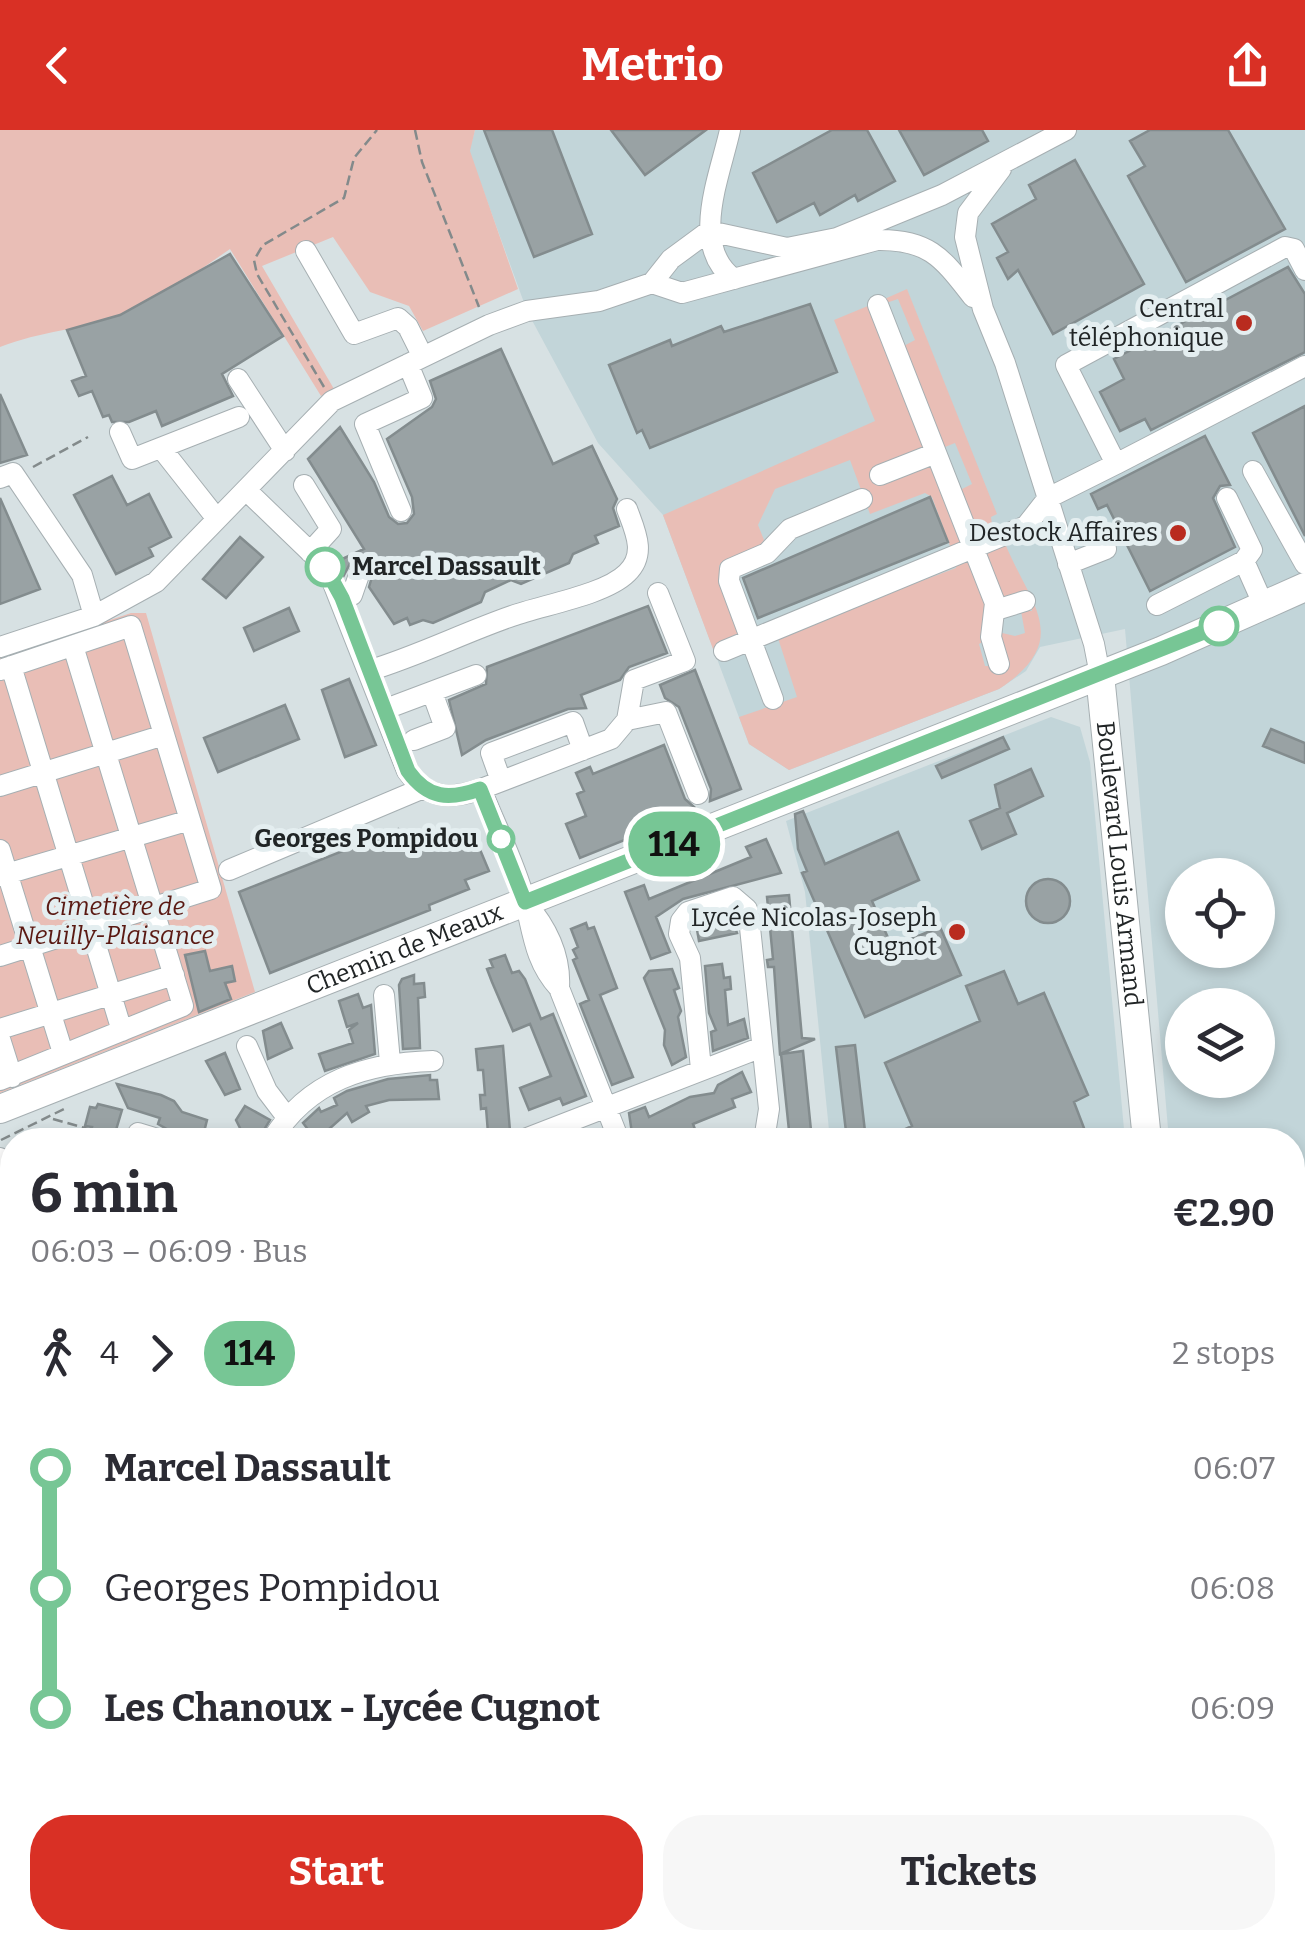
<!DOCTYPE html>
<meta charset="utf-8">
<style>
:root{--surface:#fff;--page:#f7f7f7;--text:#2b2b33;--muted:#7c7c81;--accent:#d93025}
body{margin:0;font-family:Bitter,serif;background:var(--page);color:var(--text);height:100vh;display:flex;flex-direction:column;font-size:38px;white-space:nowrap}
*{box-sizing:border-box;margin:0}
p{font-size:32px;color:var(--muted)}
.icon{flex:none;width:55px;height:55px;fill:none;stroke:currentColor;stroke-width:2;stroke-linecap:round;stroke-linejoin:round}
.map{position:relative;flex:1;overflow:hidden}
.sheet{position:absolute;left:0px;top:998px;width:1305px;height:822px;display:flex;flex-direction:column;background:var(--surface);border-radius:40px 40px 0 0;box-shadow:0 5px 15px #0003}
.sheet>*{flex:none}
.badge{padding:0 20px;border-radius:32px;font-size:35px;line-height:65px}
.buttons{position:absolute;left:1165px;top:728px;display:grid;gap:20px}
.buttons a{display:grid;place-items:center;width:110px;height:110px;border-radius:50%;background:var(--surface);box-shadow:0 5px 15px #0003;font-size:50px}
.map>.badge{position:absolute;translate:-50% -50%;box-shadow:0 0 0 5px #fff}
.legs{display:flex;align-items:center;gap:15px;height:110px;padding:0 30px;font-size:32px}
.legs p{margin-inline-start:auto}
.summary{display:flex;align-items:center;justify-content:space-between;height:170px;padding:0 30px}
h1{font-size:55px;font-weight:700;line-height:75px}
.button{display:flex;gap:20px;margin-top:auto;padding:20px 30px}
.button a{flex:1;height:115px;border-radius:40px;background:var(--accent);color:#fff;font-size:40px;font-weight:700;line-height:115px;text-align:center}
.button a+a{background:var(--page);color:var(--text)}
ul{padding:0 30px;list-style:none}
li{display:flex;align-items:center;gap:35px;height:120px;font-size:38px}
li i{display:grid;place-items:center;width:15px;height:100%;margin:0 12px;background:currentColor}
li i::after{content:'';width:25px;height:25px;margin:-12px;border:8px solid;border-radius:50%;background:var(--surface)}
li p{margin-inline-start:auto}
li:first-child i{background:linear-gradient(#0000 50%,currentColor 0)}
li:last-child i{background:linear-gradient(currentColor 50%,#0000 0)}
header{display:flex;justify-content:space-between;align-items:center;height:130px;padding:0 30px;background:var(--accent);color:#fff;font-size:45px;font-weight:700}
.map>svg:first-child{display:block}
</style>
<header><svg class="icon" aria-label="back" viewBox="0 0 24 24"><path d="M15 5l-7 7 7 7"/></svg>Metrio<svg class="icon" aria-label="share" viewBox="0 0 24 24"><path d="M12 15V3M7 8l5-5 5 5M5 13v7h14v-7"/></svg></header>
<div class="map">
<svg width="1305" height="1818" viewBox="0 0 1305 1818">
<rect width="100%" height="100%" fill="#d7e1e3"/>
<path fill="#c2d5d9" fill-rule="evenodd" d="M475,0H1305V1578L1293,1642L1292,1010H1169L1125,499L1040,517L1026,541L999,559L789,640L749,614L663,385L598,313L527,181L469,21ZM1182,745H1258V820H1182ZM1182,875H1258V950H1182Z
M1051,587L1080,597L1090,632L1125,1010H830L805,762L786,691Z"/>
<path fill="#e9beb6" d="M0,0H475L470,21L518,159L423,201L409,176L370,162L333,107L262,136L334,259L321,266L230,119C195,143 161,169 122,184C82,200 40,201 0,217Z
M907,159L997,384L991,387L993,401L974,400L956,362L972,354L955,313L940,319L900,218L915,210L898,169L883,174L880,171Z
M875,173L963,403L959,414L950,416L932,367L925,363L870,384L850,330L775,359L758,395L764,410L746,432H722L719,436L745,507L713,519L663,385L875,291L834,190Z
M1004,411C1029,474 1075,509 999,559L789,640L749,614L739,587L797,567L777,505L956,438V430L970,429L990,467L987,509L979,514L985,536H994L998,502L1015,506L1025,503L1021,481H1032L1027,465L1004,469L986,425Z
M131,483H146L255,862L0,963V527Z"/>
<path fill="#99a2a4" stroke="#838c8e" stroke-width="2.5" d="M484,0H552L592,104L534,127Z
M611,0H706L645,45Z
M832,0H867L895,51L858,71L855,65L820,85L814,73L777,92L753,43Z
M899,0H982L988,11L924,45Z
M1150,0H1228L1285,99L1186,152L1128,46L1145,36L1130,11Z
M1075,30L1144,154L1053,204L1018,140L1008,149L997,128L1008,122L992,94L1036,69L1029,55Z
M230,124L283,206L222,244L233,266L162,296L156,281L129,292H112L109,285L103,287L92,261L79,266L72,251L86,246L67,200L120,185Z
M1288,137L1305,164V222L1151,300L1145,289L1120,301L1100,262L1124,249L1114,229Z
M810,174L837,242L650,318L642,300L637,303L609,235L670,210L672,216L721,196L724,202Z
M501,219L553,334L592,316L617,369L613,378L619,396L595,406L598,413L573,424L569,433L521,454L511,450L485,462L481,472L433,493L423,490L410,495L407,488L394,494L369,457L375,437L371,429L353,428L344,445L338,431L364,419L308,329L340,297L374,352L389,387L398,394L407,393L414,384L412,367L387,309L432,277L436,269L430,251Z
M0,264L27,325L0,333Z
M1305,276V406L1253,303Z
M1205,306L1230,355L1220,356L1213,368L1235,417L1150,461L1107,375L1098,379L1091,364Z
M112,346L127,375L149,364L171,407L149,418L153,426L116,444L74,365Z
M930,367L948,412L758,488L743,448Z
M0,368L40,459L0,474Z
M240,407L263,427L226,468L203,449Z
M648,476L667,523L629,537L620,550L581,565L586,578L568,579L486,610L462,625L449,570L486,554L487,537Z
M289,478L299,501L254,521L244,498Z
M695,540L741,659L710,671L711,659L679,577L665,568L660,555Z
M349,549L376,615L345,627L322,560Z
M285,575L299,609L218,642L204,608Z
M1271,599L1305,613V633L1263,616Z
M1003,607L1009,619L942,648L936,636Z
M664,615L685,669L694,677L686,681L687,685L580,728L566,694L586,686L577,664L584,661L576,643L590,637L593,644Z
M1031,639L1043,666L1007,683L1016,704L982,719L970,691L1000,678L995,655Z
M803,681L825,734L898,702L919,750L872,771L892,817L940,797L961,845L865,887L802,743L807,741L798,719L795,684Z
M398,699L404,713L444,700L449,713L473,703L489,741L465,750L469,759L429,775L430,780L270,843L239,762Z
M766,709L781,743L683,769L656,787L670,822L651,829L625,762L644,755L649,769L751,727L746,717Z
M1026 771a22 22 0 1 1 44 0a22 22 0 1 1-44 0Z
M789,765L802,908L815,909L780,924L774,837H768L767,830L773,829L767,767Z
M731,784L737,803L699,811L696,794Z
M586,793L588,799L594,797L617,858L600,865L633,947L612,955L580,874L589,870L573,830L577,828L573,820L578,817L571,799Z
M205,821L210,841L232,836L235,851L225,853L231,869L199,882L185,825Z
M505,825L512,843L519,841L525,849L541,889L553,884L586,966L563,975L560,968L529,980L520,958L551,946L530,894L513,901L492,852L487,839L493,837L490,830Z
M722,834L724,848L730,847L731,859L725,860L728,895L744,889L748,908L713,921L711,902L716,900L709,883L705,836Z
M672,839L679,858L674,860L681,881L678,887L686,927L672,935L664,915L665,900L644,848L649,841Z
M1004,841L1018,874L1044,863L1088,965L1074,972L1084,998L1068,1005L1071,1010H882L912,996L885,933L980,891L966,856Z
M414,845V854L424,853L425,867L418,868L420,918L403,919L399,855L402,849Z
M358,864L363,878L371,875L375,924L325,941L319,924L353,913L349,900L358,893L347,897L339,871Z
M281,893L292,918L268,929L263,901Z
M855,915L861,967L866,1010H847L836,917Z
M503,916L510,1001L488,1003L486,978L481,979L480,965H485L483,940H478L476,919Z
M803,921L812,1010H790L781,924Z
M225,923L240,959L225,965L206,931Z
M742,942L751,962L732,969L735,977L693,994L699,1010H681L677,1000L653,1010H633L629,983L645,977L649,987L690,967L714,963L718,955Z
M430,945V950H437L439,969L389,970L366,976L369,982L352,992L347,983L329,999L330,1010L324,1003L316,1010L303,993L319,978L321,982L337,975L334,968L347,961L388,949Z
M117,954L161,965L174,971L182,982L207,990L202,1010L172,1002L158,994L160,988L128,978Z
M98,974L122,980L113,1010H88L92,997L85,996L90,977L96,978Z
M245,976L270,990L258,1010H246L236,990Z
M0,1719H12L11,1763H0Z"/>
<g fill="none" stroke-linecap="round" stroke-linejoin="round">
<defs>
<path id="minor" d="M730,0C720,46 689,116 734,149
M1001,39L968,83L965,107L983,179L1005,233L1094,514L1100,545
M306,121L354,204L398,188L408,197L423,227
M1305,140L1294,119L1285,117L1066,235L1116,334L1305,236
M652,153L682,163L877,110C930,109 943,129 973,167
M878,175L995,473L991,507L999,534
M238,249L285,321
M120,302L132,329L239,287
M161,318L217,389
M1253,341L1305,434
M880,345L936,323
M0,348L13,343L82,445L94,486
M304,355L331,399L310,422
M247,361L327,438L407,641C428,669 449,670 481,659C495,695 515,733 525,771C533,803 535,832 559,858L619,1010
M401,381L365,294L422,268L408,234
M1244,431L1264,476
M1068,434L1106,419
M342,468L352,465L361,439
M1157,475L1244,431L1252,420L1227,368
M996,480L1025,471
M0,517L94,486L156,452L332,271L489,195L527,181L599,171L652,153L671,129L709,101L787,118L837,108L942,65L1066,0
M724,521L1026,396L1048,368L1116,334
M11,536L122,901
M0,540L131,496L211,759L0,826
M368,541C418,526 463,503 512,486C542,475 605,465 627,443C647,424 635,401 627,379
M773,569L729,451L730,439L767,423L790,399L862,369
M383,580L476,545
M627,590L634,550L685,531L658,463
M627,590L666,582L698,664
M414,610L445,598L432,562
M501,651L491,623L573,592L583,620
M0,656L164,605
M481,659L611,609L627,590
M0,720L63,923
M229,740L421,659
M0,746L190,690
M525,772C546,796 561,826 559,858
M384,865L390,932
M0,899L174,845
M0,909L12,947
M247,916L267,961L286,986
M701,939L690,828L679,804L681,791L688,782L733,767L747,779L749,788L769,979L764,1010
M0,950L183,876L73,516
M135,1010L138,1003L161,1010
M272,1010C308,950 367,933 433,931
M522,1010L762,917
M0,1028L12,1045
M0,1136L12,1132
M0,1331L12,1328
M0,1470H12
M1194,1808L1197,1818
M131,1818L132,1808
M330,1818L331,1808
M372,1818L373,1808
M549,1818V1808
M687,1818V1808
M742,1818L743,1808
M851,1818L852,1808
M957,1818L958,1808
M1015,1818L1016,1808"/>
<g id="major">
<path id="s1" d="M1100,545L1147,1010"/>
<path id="s2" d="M0,979L1161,521L1305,457"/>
<path d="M1123,1808L1129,1818"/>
</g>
</defs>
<use href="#minor" stroke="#a6afb2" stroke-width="22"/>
<use href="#major" stroke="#a6afb2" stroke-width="30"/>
<path stroke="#838a8b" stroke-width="2.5" stroke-dasharray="10 5" stroke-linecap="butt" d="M415,0L422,32L479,177
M324,257L257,144L254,130L263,115L344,68L354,28L377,0
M33,337L88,307
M53,989L117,1007
M1,1010L66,978"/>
<use href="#minor" stroke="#fff" stroke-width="20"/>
<use href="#major" stroke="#fff" stroke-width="28"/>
<path stroke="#4e5355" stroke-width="5" stroke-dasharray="12 12" stroke-linecap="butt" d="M1292,1759L1305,1614
M1295,1818L1305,1746"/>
</g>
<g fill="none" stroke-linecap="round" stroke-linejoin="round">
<defs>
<path id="line-1" d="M325,437L342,468L408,641C428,669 449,670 480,659L525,772L1219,496"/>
</defs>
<use href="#line-1" stroke="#fff" stroke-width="22"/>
<use href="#line-1" stroke="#77c695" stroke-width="15"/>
</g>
<g fill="#b92b1f" stroke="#e4eef0" stroke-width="4">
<circle cx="1244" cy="193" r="10"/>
<circle cx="1178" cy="403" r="10"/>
<circle cx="957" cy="802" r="10"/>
</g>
<g fill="#fff" stroke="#77c695" stroke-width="5">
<circle cx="325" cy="437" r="18"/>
<circle cx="1219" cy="496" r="18"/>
<circle cx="501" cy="709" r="12"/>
</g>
<g text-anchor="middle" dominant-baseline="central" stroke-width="10" stroke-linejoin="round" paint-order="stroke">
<g font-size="25" fill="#212526" stroke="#e4eef0" text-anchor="end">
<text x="1224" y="179">Central<tspan x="1224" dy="29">téléphonique</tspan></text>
<text x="1158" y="403">Destock Affaires</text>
<text x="937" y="788">Lycée Nicolas-Joseph<tspan x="937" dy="29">Cugnot</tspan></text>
</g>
<g font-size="25" font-weight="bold" fill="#212526" stroke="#e4eef0" text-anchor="start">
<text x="352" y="437">Marcel Dassault</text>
<text x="478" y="709" text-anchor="end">Georges Pompidou</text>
</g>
<g font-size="25" fill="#212526" stroke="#e4eef0">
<text stroke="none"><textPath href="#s1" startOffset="190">Boulevard Louis Armand</textPath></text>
<text stroke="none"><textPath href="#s2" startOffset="435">Chemin de Meaux</textPath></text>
</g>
<g font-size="25" font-style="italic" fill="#5a1912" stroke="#e4eef0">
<text x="115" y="777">Cimetière de<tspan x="115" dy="29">Neuilly-Plaisance</tspan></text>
</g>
</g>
</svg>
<div class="buttons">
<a><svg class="icon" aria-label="locate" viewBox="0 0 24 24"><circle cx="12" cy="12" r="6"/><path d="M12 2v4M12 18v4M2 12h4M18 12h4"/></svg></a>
<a><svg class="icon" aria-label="layers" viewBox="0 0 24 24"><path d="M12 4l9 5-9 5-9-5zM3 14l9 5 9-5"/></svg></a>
</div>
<b class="badge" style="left:674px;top:714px;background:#77c695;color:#111">114</b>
<section class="sheet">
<div class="summary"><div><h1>6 min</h1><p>06:03 – 06:09 · Bus</p></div><b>€2.90</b></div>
<div class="legs"><svg class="icon" aria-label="walk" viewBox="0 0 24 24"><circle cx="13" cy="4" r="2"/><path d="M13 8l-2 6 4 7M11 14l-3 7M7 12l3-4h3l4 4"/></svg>4<svg class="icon" aria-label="forward" viewBox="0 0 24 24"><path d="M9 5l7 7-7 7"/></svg><b class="badge" style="background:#77c695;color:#111">114</b><p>2 stops</p></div>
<ul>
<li><i style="color:#77c695"></i><b>Marcel Dassault</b><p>06:07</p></li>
<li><i style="color:#77c695"></i><span>Georges Pompidou</span><p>06:08</p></li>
<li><i style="color:#77c695"></i><b>Les Chanoux - Lycée Cugnot</b><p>06:09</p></li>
</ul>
<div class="button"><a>Start</a><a>Tickets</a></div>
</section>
</div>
